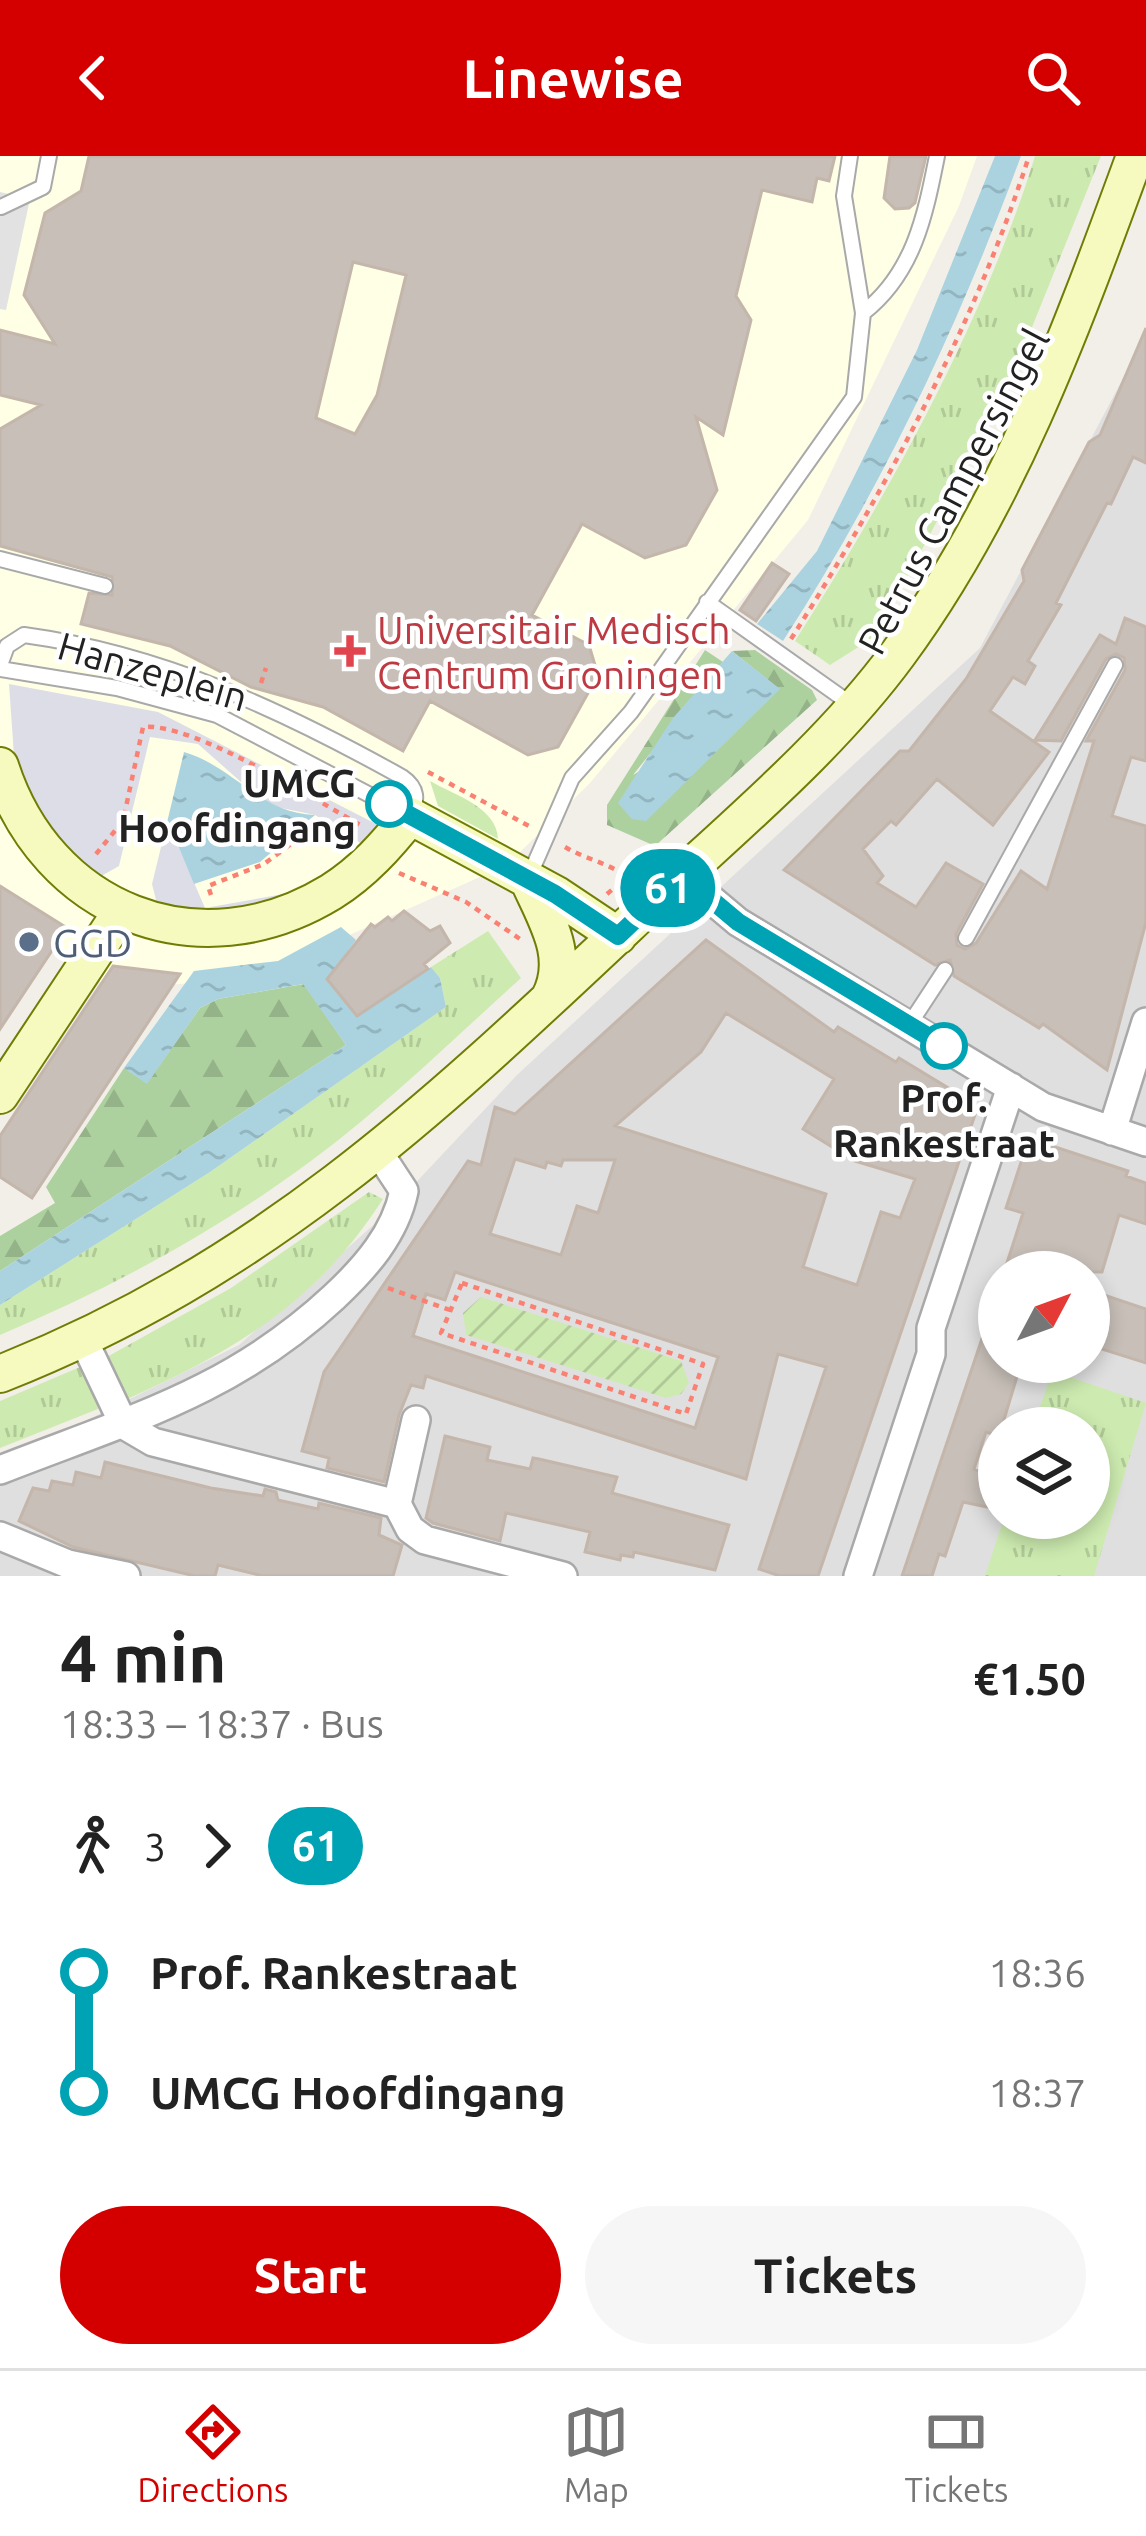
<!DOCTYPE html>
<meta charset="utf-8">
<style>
:root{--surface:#fff;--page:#f6f6f6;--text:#222;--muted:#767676;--line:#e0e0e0;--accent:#d40000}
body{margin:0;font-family:Ubuntu,sans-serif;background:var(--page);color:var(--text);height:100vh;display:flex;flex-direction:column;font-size:45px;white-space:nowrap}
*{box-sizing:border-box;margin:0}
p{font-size:39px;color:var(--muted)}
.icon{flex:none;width:66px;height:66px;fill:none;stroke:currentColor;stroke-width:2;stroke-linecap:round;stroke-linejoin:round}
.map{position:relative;height:1420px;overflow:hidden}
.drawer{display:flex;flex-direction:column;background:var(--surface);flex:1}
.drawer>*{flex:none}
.badge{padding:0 24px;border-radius:39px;font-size:42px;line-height:78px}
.needle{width:78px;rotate:49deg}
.fabs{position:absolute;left:978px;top:1095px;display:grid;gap:24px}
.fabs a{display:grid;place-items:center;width:132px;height:132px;border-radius:50%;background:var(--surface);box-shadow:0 6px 18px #0003;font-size:60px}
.map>.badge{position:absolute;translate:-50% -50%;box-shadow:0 0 0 6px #fff}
.legs{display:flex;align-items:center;gap:18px;height:132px;padding:0 60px;font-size:39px}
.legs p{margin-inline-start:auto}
.summary{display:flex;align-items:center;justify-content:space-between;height:204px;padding:0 60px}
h1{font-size:66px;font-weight:600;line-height:90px}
.button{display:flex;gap:24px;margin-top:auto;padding:24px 60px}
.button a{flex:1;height:138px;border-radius:72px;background:var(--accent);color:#fff;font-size:48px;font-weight:600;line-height:138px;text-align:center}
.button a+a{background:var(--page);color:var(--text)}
ul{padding:0 60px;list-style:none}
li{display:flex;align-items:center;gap:42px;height:120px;font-size:45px}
li i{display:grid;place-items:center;width:18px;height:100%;margin:0 15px;background:currentColor}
li i::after{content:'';width:30px;height:30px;margin:-15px;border:9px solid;border-radius:50%;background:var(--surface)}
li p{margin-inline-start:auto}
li:first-child i{background:linear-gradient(#0000 50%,currentColor 0)}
li:last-child i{background:linear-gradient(currentColor 50%,#0000 0)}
header{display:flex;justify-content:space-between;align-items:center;height:156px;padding:0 60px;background:var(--accent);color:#fff;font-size:54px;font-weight:600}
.tab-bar{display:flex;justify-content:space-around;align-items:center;height:168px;border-top:3px solid var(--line);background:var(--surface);font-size:33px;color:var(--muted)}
.tab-bar a{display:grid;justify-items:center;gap:6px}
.tab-bar .active{color:var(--accent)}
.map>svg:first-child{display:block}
</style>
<header><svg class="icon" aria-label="back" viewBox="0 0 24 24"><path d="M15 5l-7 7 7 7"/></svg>Linewise<svg class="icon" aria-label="search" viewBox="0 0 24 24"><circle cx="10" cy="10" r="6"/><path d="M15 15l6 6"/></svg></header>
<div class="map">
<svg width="1146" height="1420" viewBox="0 0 1146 1420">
<defs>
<pattern id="grass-tufts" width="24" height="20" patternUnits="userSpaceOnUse" patternTransform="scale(3)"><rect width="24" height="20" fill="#cdebb0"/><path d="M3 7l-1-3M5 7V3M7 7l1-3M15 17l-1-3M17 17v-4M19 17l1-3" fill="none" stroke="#b0c997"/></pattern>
<pattern id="forest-firs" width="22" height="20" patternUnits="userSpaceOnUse" patternTransform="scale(3)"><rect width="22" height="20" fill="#add19e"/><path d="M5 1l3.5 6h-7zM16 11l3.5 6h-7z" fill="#95b388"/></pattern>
<pattern id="garden-furrows" width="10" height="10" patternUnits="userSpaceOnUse" patternTransform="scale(3)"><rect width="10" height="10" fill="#cdebb0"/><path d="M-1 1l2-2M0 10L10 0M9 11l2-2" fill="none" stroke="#b0c997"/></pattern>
<pattern id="water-ripples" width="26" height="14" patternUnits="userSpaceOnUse" patternTransform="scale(3)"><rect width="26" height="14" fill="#aad3df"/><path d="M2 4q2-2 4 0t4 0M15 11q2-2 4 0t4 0" fill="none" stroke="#92b5bf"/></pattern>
</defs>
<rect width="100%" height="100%" fill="#f2efe9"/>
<path fill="#e0dfdf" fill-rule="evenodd" d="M1146,179V1420H0V1307L239,1189L389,1055L517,919L980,492ZM999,1116H1089V1206H999ZM999,1272H1089V1362H999Z"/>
<path fill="#ffffe5" d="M0,0H977L959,50L808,364L590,627L507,709L250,823L110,833L65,802L0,729Z"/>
<path fill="url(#grass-tufts)" d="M1035,0H1101L1010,226L873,487L868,485L830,509L795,485C886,343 986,161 1035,0Z
M430,625C454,639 497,651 498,683L438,650Z
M488,775L521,822C468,870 417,919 363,964C254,1055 130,1124 0,1179V1149L210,1016L446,851L440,822L431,811Z
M369,1036L383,1043C316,1147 235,1195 125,1244L105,1202L231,1132Z
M80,1211L99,1243L98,1253L0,1292V1245Z
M1052,1215L1146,1247L1094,1420H985L1004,1362H1089V1272H1033Z"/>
<path fill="url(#forest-firs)" d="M705,494L723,506L633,619L779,533L732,495L755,494L812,534L817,544L655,690L607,669V649Z
M304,828L346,889L0,1115V1080L55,1047L46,1031L124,912L147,927L200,852L218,843Z"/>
<path fill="url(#garden-furrows)" d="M481,1141L681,1205L689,1227L681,1238L666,1242L466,1179L463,1157Z"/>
<path fill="#e2e2e2" d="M0,36L30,43L6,154L0,153Z"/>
<path fill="#dddde8" d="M9,528L158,556L382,671L376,681L302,737L204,759L157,748L152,728L163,683L177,687L205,752L289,737L331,714L362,688L315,659L267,649L198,588L150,581L119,710L96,723L69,704L15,614Z"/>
<path fill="url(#water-ripples)" d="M995,0H1021C958,171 882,332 783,485L757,468L817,395L917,194Z
M732,495L780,533L646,665L632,663L618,647L673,562Z
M184,596C235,611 259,657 315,659L260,706L194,728L177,687L163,683Z
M341,771L356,784L327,823L357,859L431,811L440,822L446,851L210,1016L0,1149V1115L346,889L303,828L218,843L200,852L147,928L124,912L194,815L278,805Z"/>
<path fill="#c7bfb8" stroke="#c4b6ab" stroke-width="3" fill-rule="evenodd" d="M89,0H835L829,25L817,22L812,46L762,34L736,140L751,164L723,279L696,261L717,334L686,389L645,402L582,368L532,459L589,489L598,519L558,591L528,599L430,545L403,595L323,551L251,531L170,490L81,468L89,437L112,439V421L0,390V273L41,249L0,239V174L55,188L24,139L45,57L81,35ZM353,106L406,119L377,239L355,278L316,262Z
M890,0H926L915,47L909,52L895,53L884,42Z
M1146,172V307L1133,301L1111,348L1107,347L1056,447L1061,449L1028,505L1035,510L1025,528L1013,521L990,555L1049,596L993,669L937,623L896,669L891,665L863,693L883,720L877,727L916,751L946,707L983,728L956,778L957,789L965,793L976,787L1021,715L1047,733L1094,585H1086L1125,514L1124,502L1116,498L1106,503L1061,585L1035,584L1100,479L1116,488L1125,462L1146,471V605L1131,601L1112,660L1146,670V766L1107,914L1043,868L1039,872L954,820L950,804L935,809L784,714L900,595H909L966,523L1024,425L1022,414L1089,286L1100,279Z
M772,407L789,418L756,465L740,454Z
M0,730L67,772L0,873Z
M404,755L430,775L440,770L450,787L424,808L428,813L357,860L327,823L371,768L375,771L388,761L392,765Z
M706,784L834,876L838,871L896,906L899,902L978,950L818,1420H780L759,1413L826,1211L778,1198L746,1323L426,1220L423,1232L411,1229L399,1259L384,1326L327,1312L329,1302L302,1295L324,1216L468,1005L481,1009L495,951L515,958ZM726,857L834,923L803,973L855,1005L915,1023L900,1062L881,1056L857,1129L803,1111L826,1038L615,970L701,896ZM515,1003L545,1012L547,1006L561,1010L563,1004H615L598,1057L577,1050L561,1099L490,1078ZM455,1116L718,1201L695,1272L413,1180L426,1138L445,1144Z
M113,810L180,818L32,1042L0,1021V980Z
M1034,984L1128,1015L1126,1020L1146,1027V1068L1119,1059L1102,1116H1004L1023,1057L1006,1052L1027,988Z
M1089,1134L1146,1153V1207L1089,1189Z
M995,1144L999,1206L1019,1214L999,1280L986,1276L974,1313L996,1321L987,1351L963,1346L945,1400L939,1398L932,1420H902Z
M445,1280L490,1291L487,1304L530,1313L533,1302L539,1303L617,1321L612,1337L729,1369L715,1414L634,1396L633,1401L621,1399L620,1404L585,1396L590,1376L506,1357L500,1385L433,1367L426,1362Z
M105,1306L211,1332L263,1340L265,1333L276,1336L278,1344L318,1353L319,1347L381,1362L379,1379L402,1389L393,1420H263L218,1409L215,1420H195L73,1391L19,1365L33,1332L49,1335L52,1325L73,1329L76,1316L101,1322Z"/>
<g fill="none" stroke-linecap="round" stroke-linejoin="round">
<defs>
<path id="lane" d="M1,51L43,31L49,0
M863,157C914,117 925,60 937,0
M0,403L105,430
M707,446L855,551
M0,509L7,490L24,479C162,498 282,554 402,621C418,632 418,644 410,660L217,559L117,532L0,513
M528,723L572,622L631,556L854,241L863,157L844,40L850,0
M966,782L1115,509
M909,869L945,814"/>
<path id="street" d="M682,719L738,766L1043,951L1146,986
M1112,975L1146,866
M83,1183L124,1269L153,1286L397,1348L410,1373L425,1384L563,1420
M0,1314C127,1264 231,1237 334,1141C366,1111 395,1078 404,1035L379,997
M397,1348L416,1264
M0,1380L68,1408L126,1420
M858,1420L931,1198V1172L1011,931"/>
<path id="secondary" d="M0,610C46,755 198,817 331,736C363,716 387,689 410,660L555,738L618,780
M528,723C545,762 572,801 549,843
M0,939L122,755
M0,1218C275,1109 445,941 656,743C739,666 831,589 898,498C1008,349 1072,172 1135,0"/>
</defs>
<use href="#lane" stroke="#a9a9a9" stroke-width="18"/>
<use href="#street" stroke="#a9a9a9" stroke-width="32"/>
<use href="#secondary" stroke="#707d05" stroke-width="40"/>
<path stroke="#fa8072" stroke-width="4.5" stroke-dasharray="6 6" stroke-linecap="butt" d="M791,483C884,337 976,166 1029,0
M261,527L266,512
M428,616L529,670
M565,691C589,705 612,707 633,726
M96,698L123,665L143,571C193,566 315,644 364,671
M399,717L466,746L520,783
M607,738L626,722
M211,739L208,730L264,708L311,673L340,689
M462,1127L703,1208L686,1258L441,1177Z
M388,1132L450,1154"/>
<use href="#lane" stroke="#fff" stroke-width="14"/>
<use href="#street" stroke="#fff" stroke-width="27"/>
<use href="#secondary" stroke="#f7fabf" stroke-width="36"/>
</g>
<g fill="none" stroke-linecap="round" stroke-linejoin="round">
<defs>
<path id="line-1" d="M389,648L555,738L618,780L682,719L738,766L944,890"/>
</defs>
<use href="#line-1" stroke="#fff" stroke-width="27"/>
<use href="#line-1" stroke="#00a3b4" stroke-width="18"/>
</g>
<path fill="#e0444e" stroke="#fff" stroke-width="4.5" d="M344 477h12v12h12v12h-12v12h-12v-12h-12v-12h12z"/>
<g fill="#fff" stroke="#00a3b4" stroke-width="6">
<circle cx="389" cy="648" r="21"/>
<circle cx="944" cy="890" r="21"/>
</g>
<circle fill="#5c6f8a" stroke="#fff" stroke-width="4.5" cx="29" cy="786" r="12"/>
<g text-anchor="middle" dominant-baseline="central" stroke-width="9" stroke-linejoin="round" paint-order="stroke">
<g font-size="39" fill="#222" stroke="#fff">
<text transform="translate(953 335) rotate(-62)">Petrus Campersingel</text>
<text transform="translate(153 515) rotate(16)">Hanzeplein</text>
</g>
<g font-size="39" fill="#be3a42" stroke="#fff" text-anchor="start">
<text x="377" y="473">Universitair Medisch<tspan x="377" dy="45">Centrum Groningen</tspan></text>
</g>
<g font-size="39" font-weight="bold" fill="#222" stroke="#fff" text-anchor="end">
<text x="356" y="626">UMCG<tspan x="356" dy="45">Hoofdingang</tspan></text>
<text x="944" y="941" text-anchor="middle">Prof.<tspan x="944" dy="45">Rankestraat</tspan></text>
</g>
<g font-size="39" fill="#4e5e75" stroke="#fff" text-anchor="start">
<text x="53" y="786">GGD</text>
</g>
</g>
</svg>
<div class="fabs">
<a><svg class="needle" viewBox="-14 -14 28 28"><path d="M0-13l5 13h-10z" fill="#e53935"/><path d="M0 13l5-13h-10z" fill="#767676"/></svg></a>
<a><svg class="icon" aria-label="layers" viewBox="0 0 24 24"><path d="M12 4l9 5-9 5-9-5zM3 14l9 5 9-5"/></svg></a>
</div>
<b class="badge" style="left:668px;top:732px;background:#00a3b4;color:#fff">61</b>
</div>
<section class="drawer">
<div class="summary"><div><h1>4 min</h1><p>18:33 – 18:37 · Bus</p></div><b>€1.50</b></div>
<div class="legs"><svg class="icon" aria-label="walk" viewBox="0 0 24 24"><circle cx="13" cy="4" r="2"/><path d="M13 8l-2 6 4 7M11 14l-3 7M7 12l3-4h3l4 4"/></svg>3<svg class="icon" aria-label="forward" viewBox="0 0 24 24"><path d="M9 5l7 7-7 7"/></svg><b class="badge" style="background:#00a3b4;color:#fff">61</b></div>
<ul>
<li><i style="color:#00a3b4"></i><b>Prof. Rankestraat</b><p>18:36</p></li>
<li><i style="color:#00a3b4"></i><b>UMCG Hoofdingang</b><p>18:37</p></li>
</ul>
<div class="button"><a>Start</a><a>Tickets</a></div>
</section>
<nav class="tab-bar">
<a class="active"><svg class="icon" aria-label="directions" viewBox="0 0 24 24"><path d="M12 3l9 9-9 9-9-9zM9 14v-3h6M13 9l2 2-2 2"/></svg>Directions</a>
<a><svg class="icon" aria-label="map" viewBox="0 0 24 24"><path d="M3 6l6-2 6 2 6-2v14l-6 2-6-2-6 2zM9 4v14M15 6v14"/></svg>Map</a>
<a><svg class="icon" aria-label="tickets" viewBox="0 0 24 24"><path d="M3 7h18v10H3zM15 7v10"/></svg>Tickets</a>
</nav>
